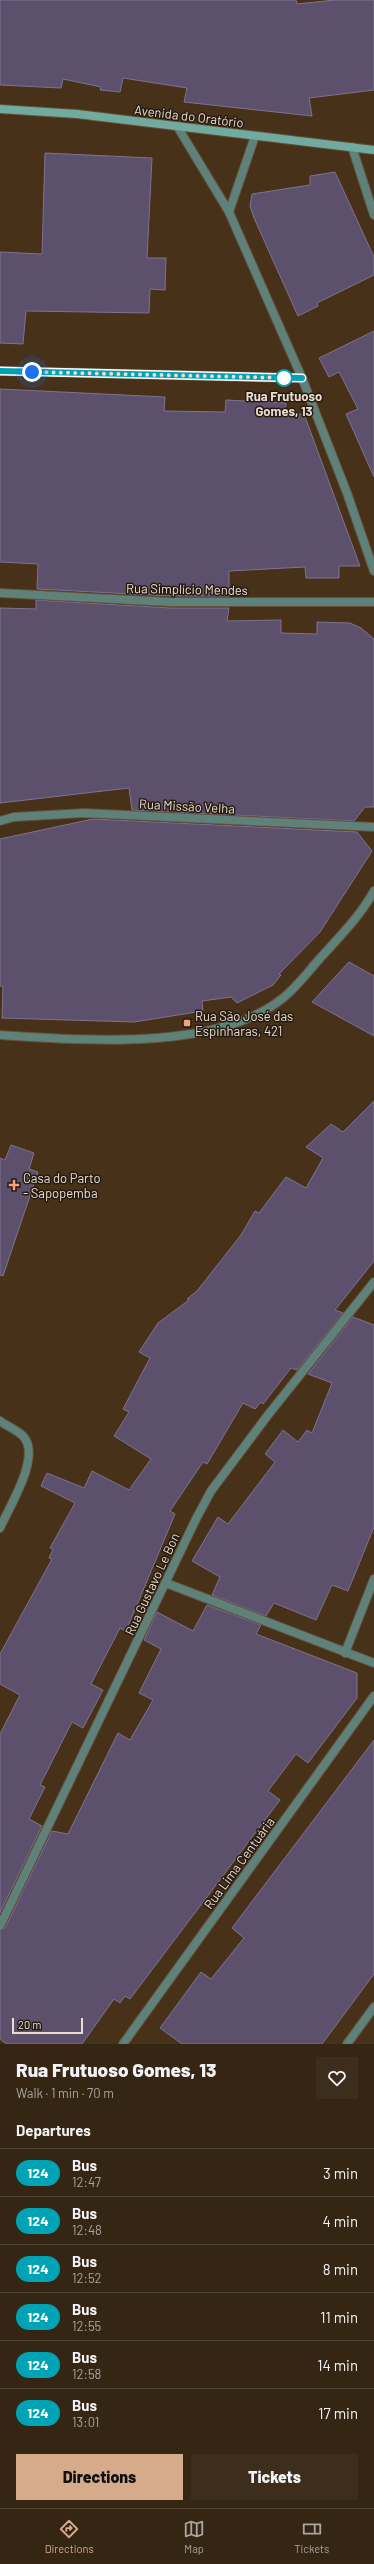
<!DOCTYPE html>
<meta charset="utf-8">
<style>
:root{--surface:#352513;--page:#3d2d1c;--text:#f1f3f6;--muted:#aaa5a0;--line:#4f4233;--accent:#d6ab8b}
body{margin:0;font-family:Barlow,sans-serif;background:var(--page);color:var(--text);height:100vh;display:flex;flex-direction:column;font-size:15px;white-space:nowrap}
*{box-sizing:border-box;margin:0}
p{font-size:13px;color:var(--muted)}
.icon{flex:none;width:22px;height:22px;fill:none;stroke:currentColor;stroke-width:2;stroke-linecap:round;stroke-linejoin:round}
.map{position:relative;height:2044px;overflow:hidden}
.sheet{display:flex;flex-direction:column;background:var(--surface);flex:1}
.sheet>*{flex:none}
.badge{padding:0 8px;border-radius:13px;font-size:14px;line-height:26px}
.scale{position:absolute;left:12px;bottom:10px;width:71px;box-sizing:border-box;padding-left:4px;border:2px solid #eadcce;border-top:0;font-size:11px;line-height:14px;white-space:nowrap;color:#eadcce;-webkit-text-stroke:3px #251b11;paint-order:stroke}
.you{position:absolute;width:20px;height:20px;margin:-10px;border:3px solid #fff;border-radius:50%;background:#1a73e8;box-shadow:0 0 0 6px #1a73e833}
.map>.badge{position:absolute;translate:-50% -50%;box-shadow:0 0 0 2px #fff}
h2{padding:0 16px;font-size:15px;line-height:36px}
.round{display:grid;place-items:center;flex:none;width:42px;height:42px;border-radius:0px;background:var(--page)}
.headline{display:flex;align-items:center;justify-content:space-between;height:68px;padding:0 16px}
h1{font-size:19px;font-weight:800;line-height:30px}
.button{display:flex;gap:8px;margin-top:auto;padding:8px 16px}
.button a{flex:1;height:46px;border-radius:0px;background:var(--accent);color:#111;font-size:16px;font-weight:800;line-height:46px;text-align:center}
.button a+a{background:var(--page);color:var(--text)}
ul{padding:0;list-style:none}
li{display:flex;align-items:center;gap:12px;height:48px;padding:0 16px;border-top:1px solid var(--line)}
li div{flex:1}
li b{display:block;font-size:15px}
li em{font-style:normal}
li .badge{min-width:44px;font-weight:700;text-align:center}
.tab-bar{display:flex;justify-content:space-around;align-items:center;height:56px;border-top:1px solid var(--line);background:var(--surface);font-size:11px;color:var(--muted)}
.tab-bar a{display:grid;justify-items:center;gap:2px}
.tab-bar .active{color:var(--accent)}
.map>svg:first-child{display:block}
</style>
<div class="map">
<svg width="374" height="2044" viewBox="0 0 374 2044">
<rect width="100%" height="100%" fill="#473119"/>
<path fill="#5c506d" stroke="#7f7291" d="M0,0H296L297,4L335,0H374V90L309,98L312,116L184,102L187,88L123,78L120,92L100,90L101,87L63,79L61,88L0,85Z
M45,153L152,158L147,258H166L165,290L150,289L149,313L26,311L23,344L0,343V252L42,254Z
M335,172L374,257V275L317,303L318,306L298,316L254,218L250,206L252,194L310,185V176Z
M374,331V477L346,414L358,409L339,372L329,377L319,358Z
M0,389L165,397L164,411L225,412L226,400L286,403L285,414H304L360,566H339V578H306L305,567L229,571V596H170L37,589L38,564L0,562Z
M36,600L170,608H229L227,621L281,620V633L317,634V622L350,623L361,628L374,639V807H365L354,821L132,810L129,788L0,803V608L36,609Z
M93,819L357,832L372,851L320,932L279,974L281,975L273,985L237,1003L231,997L202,1001L203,1011L134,1022L2,1018L3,986H0V839Z
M349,962L374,976V1036L312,1002Z
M374,1101V1261L335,1310L343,1313L297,1370L291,1368L263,1404L261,1402L255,1409L243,1403L207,1464L203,1462L170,1511L175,1514L126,1631L120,1628L91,1684L103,1690L83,1728L72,1722L40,1785L45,1787L29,1819L42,1826L0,1913V1734L20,1695L0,1684V1654L52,1559L49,1558L53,1549L50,1548L75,1503L41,1486L47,1473L84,1488L92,1471L129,1490L151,1459L114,1436L129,1412L123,1409L150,1358L139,1352L158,1323L189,1300L187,1299L197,1291L241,1235L255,1211L259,1213L286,1177L306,1188L323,1158L306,1147L331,1124L343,1132Z
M11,1145L34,1153L29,1169L38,1172L3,1276L0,1275V1158L5,1160Z
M353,1317L374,1325V1527L348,1591L332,1585L316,1620L274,1603L266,1616L212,1595L220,1577L192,1561L218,1517L228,1524L275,1462L265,1454L283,1430L298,1442L307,1430L312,1433L332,1383L308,1374Z
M207,1605L261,1625L256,1634L357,1673V1698L308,1763L296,1754L268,1791L280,1800L130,1999L125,1996L120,2003L114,1999L82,2044H7L0,2039V1931L5,1928L52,1831L68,1834L118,1733L130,1740L153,1700L139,1693L161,1649L144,1640L157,1612L193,1631Z
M374,1740V1974L322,2044H182L160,2028L201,1972L211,1979L244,1938L232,1928Z"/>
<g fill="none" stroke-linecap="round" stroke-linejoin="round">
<defs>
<path id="service" d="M352,147L374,215"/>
<path id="minor" d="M177,126L229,212L302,378L347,493L374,571
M229,212L255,136
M0,371L302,378
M0,593L170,602H374
M0,821L14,817L84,813L374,827
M0,1035C83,1040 216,1052 283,998C298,986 310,969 323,955C341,935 361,915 374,891
M0,1421C7,1426 17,1430 23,1436C42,1456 9,1507 0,1528
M166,1583L374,1663
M345,1653L374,1579
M0,1926L196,1519L211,1491L268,1415L374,1282
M123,2044L374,1696
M347,2044L374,2007"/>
<path id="secondary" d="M0,109L77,114L374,150"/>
</defs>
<use href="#service" stroke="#64503a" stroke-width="10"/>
<use href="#minor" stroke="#64503a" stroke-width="10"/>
<use href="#secondary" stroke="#64503a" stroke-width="10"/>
<use href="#service" stroke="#5e817a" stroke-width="8"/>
<use href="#minor" stroke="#5e817a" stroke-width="8"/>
<use href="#secondary" stroke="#71ab9f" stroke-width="8"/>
</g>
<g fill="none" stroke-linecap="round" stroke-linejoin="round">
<defs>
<path id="line" d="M0,371L302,378"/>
</defs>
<use href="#line" stroke="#fff" stroke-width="9"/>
<use href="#line" stroke="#00a3b4" stroke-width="6"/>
<path stroke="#eadcce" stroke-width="4" stroke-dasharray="0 7.2" d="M32,372L286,378H284"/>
</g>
<circle fill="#fff" stroke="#00a3b4" stroke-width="2" cx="284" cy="378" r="8"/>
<g fill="#f2a07f" stroke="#251b11" stroke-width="1.5">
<rect x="183" y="1019" width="8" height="8" rx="2"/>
<path d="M12 1179h4v4h4v4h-4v4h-4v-4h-4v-4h4z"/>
</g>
<g text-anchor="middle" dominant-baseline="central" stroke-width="3" stroke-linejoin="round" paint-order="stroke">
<g font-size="13" fill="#eadcce" stroke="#251b11">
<text transform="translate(189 116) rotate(7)">Avenida do Oratório</text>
<text transform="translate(187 589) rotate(1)">Rua Simplício Mendes</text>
<text transform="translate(187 806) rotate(3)">Rua Missão Velha</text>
<text transform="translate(152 1584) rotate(-65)">Rua Gustavo Le Bon</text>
<text transform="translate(239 1863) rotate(-54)">Rua Lima Centuária</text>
</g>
<g font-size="13" font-weight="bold" fill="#eadcce" stroke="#251b11">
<text x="284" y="396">Rua Frutuoso<tspan x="284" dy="15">Gomes, 13</tspan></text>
</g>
<g font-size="13" fill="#eadcce" stroke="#251b11" text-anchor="start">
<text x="195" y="1016">Rua São José das<tspan x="195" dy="15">Espinharas, 421</tspan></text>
<text x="23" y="1178">Casa do Parto<tspan x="23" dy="15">- Sapopemba</tspan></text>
</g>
</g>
</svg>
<div class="scale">20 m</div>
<div class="you" style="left:32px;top:372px"></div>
</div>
<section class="sheet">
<div class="headline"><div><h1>Rua Frutuoso Gomes, 13</h1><p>Walk · 1 min · 70 m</p></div><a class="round"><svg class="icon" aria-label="heart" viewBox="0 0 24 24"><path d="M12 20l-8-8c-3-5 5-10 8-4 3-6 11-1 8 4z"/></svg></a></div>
<h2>Departures</h2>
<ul>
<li><span class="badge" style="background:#00a3b4;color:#fff">124</span><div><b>Bus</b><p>12:47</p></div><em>3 min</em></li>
<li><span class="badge" style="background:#00a3b4;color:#fff">124</span><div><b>Bus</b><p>12:48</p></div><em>4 min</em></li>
<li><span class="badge" style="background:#00a3b4;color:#fff">124</span><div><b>Bus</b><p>12:52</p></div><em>8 min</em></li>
<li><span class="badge" style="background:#00a3b4;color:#fff">124</span><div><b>Bus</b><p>12:55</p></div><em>11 min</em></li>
<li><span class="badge" style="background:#00a3b4;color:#fff">124</span><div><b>Bus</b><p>12:58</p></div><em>14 min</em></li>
<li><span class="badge" style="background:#00a3b4;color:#fff">124</span><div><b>Bus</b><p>13:01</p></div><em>17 min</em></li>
</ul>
<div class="button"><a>Directions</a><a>Tickets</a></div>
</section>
<nav class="tab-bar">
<a class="active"><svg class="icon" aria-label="directions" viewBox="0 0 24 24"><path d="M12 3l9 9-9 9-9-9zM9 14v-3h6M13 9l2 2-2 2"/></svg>Directions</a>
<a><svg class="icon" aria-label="map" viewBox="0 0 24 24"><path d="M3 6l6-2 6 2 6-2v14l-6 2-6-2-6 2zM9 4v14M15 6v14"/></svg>Map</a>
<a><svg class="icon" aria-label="tickets" viewBox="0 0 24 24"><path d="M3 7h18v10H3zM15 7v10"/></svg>Tickets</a>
</nav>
